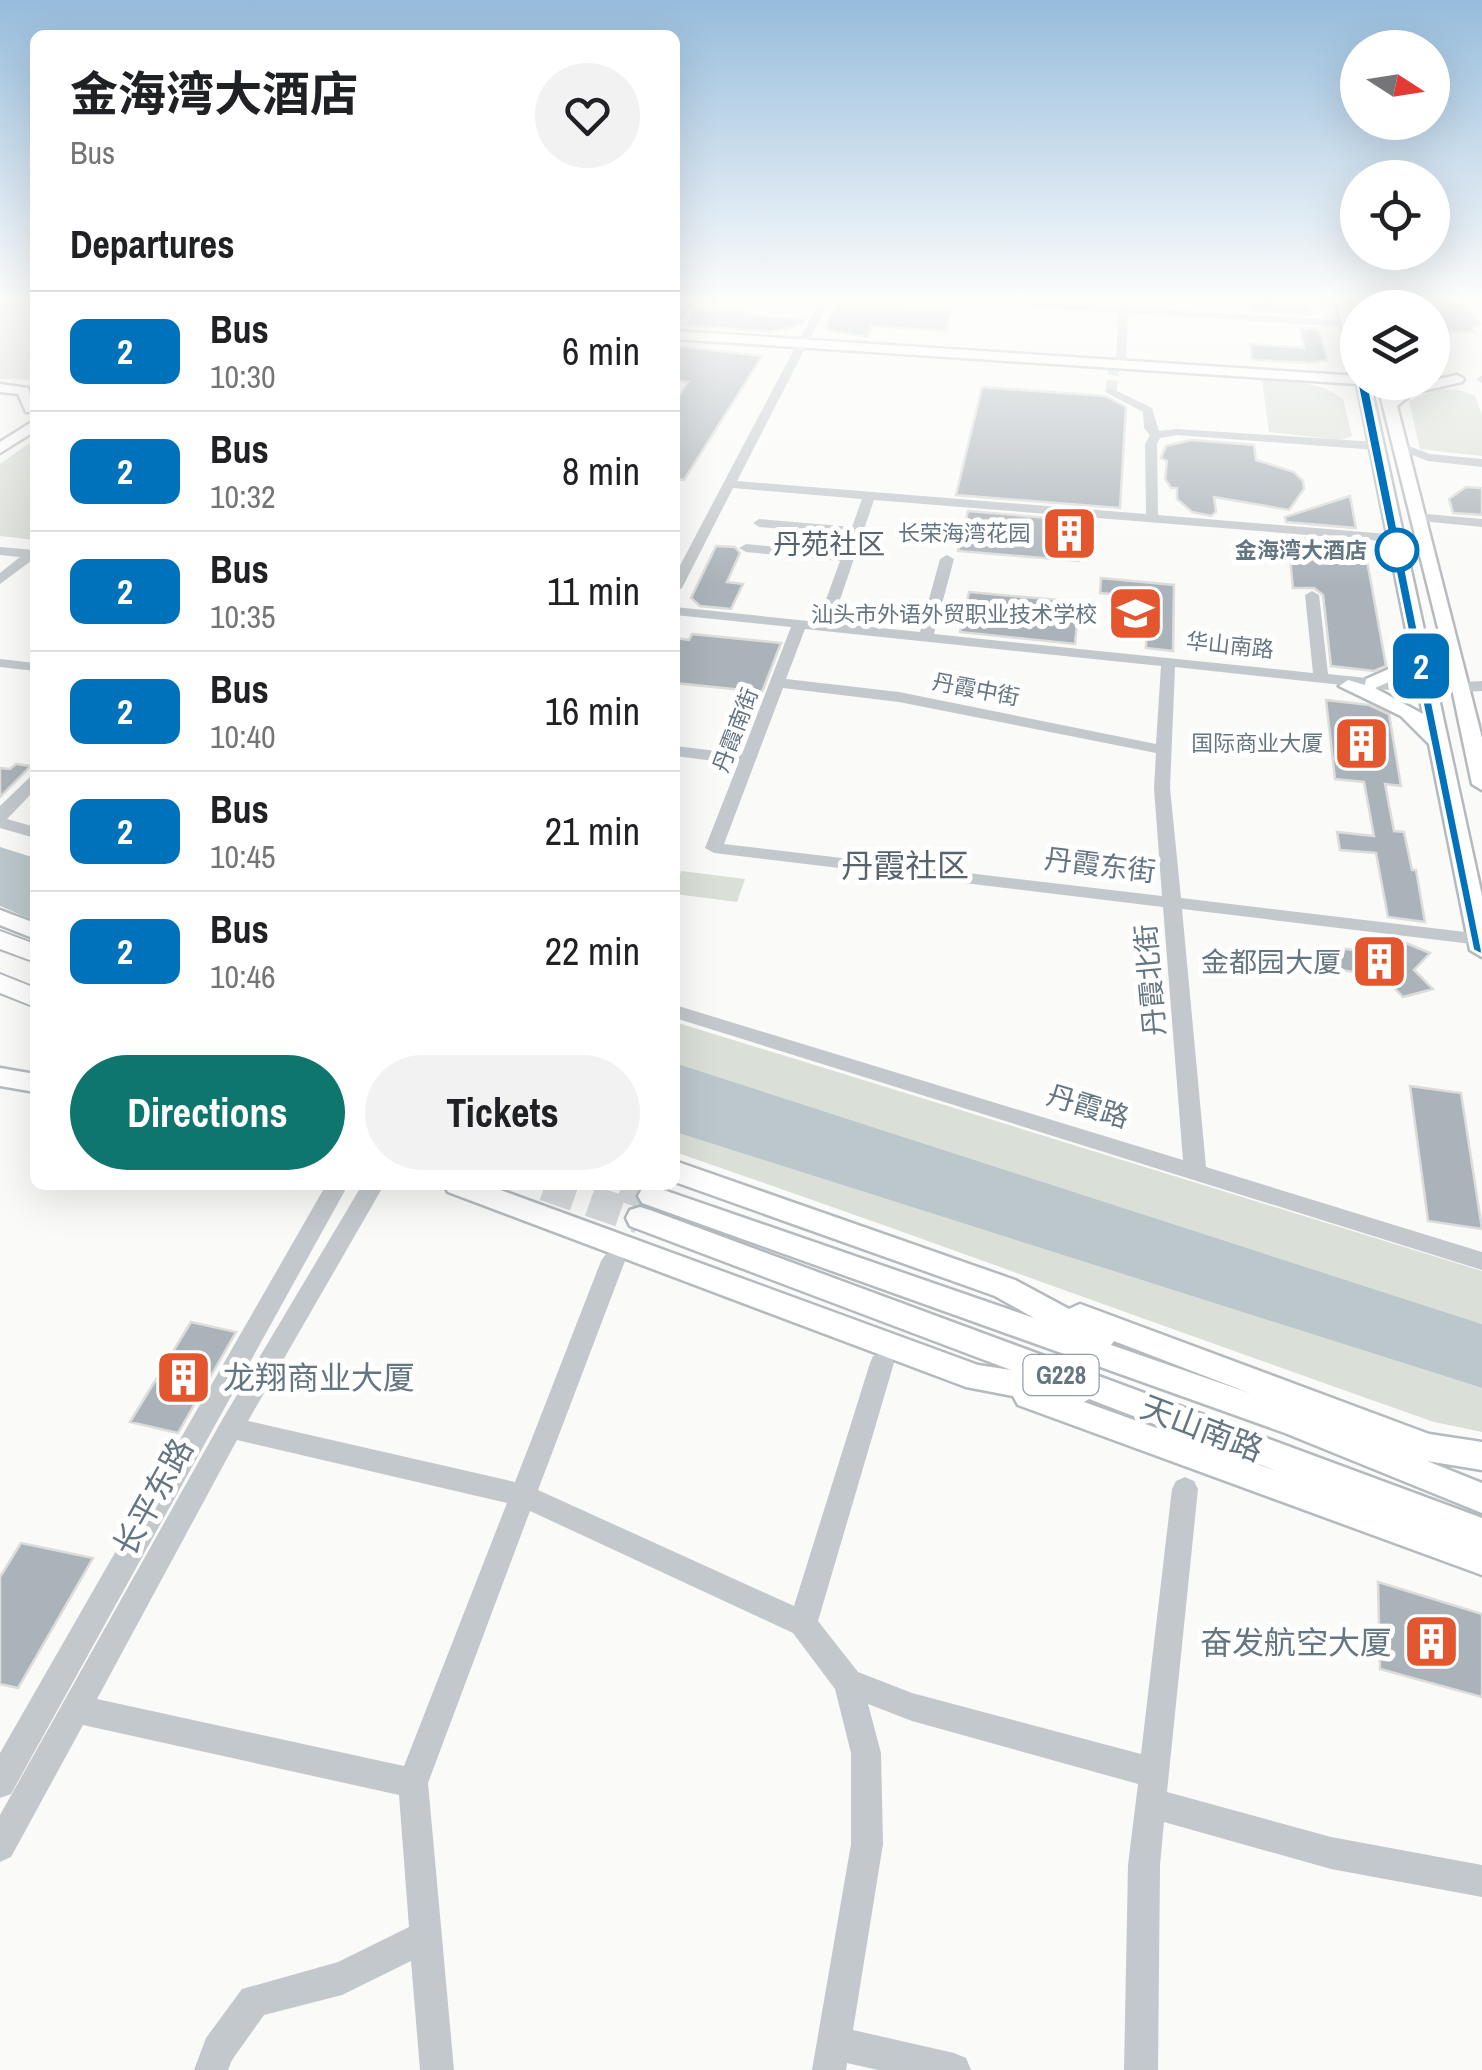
<!DOCTYPE html>
<meta charset="utf-8">
<style>
:root{--surface:#fff;--page:#f2f2f2;--text:#202124;--muted:#757577;--line:#e0e0e0;--accent:#0f766e}
body{margin:0;font-family:"Archivo Narrow","Noto Sans SC",sans-serif;background:var(--page);color:var(--text);height:100vh;display:flex;flex-direction:column;font-size:38px;white-space:nowrap}
*{box-sizing:border-box;margin:0}
p{font-size:32px;color:var(--muted)}
.icon{flex:none;width:55px;height:55px;fill:none;stroke:currentColor;stroke-width:2;stroke-linecap:round;stroke-linejoin:round}
.map{position:relative;flex:1;overflow:hidden}
.panel{position:absolute;left:30px;top:30px;width:650px;height:1160px;display:flex;flex-direction:column;background:var(--surface);border-radius:15px;box-shadow:0 10px 40px #0002}
.panel>*{flex:none}
.badge{padding:0 20px;border-radius:15px;font-size:35px;line-height:65px}
.needle{width:65px;rotate:102deg}
.fabs{position:absolute;left:1340px;top:30px;display:grid;gap:20px}
.fabs a{display:grid;place-items:center;width:110px;height:110px;border-radius:50%;background:var(--surface);box-shadow:0 10px 40px #0002;font-size:50px}
.map>.badge{position:absolute;translate:-50% -50%;box-shadow:0 0 0 5px #fff}
h2{padding:0 40px;font-size:38px;line-height:90px}
.round{display:grid;place-items:center;flex:none;width:105px;height:105px;border-radius:52px;background:var(--page)}
.head{display:flex;align-items:center;justify-content:space-between;height:170px;padding:0 40px}
h1{font-size:48px;font-weight:700;line-height:75px}
.button{display:flex;gap:20px;margin-top:auto;padding:20px 40px}
.button a{flex:1;height:115px;border-radius:60px;background:var(--accent);color:#fff;font-size:40px;font-weight:700;line-height:115px;text-align:center}
.button a+a{background:var(--page);color:var(--text)}
ul{padding:0;list-style:none}
li{display:flex;align-items:center;gap:30px;height:120px;padding:0 40px;border-top:2px solid var(--line)}
li div{flex:1}
li b{display:block;font-size:38px}
li em{font-style:normal}
li .badge{min-width:110px;font-weight:700;text-align:center}
.map>svg:first-child{display:block}
</style>
<div class="map">
<svg width="1482" height="2070" viewBox="0 0 1482 2070">
<rect width="100%" height="100%" fill="#fafaf8"/>
<path fill="#dadfd7" d="M0,296H35V380L0,379Z
M1262,380C1292,382 1319,381 1343,399L1352,436L1341,440L1269,432Z
M1437,389L1459,390L1475,396L1482,415V456L1420,449L1409,401Z
M35,439V540L0,536V464Z
M681,871L745,879L737,902L675,894Z
M675,1022L1482,1271V1324L675,1063Z
M675,1132L1482,1388V1432L1434,1422C1181,1333 929,1240 675,1152Z"/>
<path fill="#bbc7cb" d="M0,847L35,858V921L0,906Z
M675,1063L1482,1324V1388L675,1132Z"/>
<path fill="#aab3b9" stroke="#dcdcda" stroke-width="2.5" d="M858,296H907L902,308L952,311L946,331L872,326L867,337L827,330L826,326L838,303L854,304Z
M1274,296H1308L1312,315L1251,311L1246,297Z
M1432,301L1463,302L1480,324L1473,327L1476,333L1432,331Z
M695,308L747,311L744,315L806,319L803,324L772,332L684,325Z
M1300,328L1318,329L1328,360L1310,363L1252,360L1250,344L1304,348Z
M675,346L762,356L684,480L675,479V402L688,382L675,380Z
M982,387L1105,396L1126,407L1120,508L956,495Z
M1191,440L1254,445L1256,460L1294,472L1303,481L1304,489L1289,510L1214,497L1216,512L1211,516L1192,512L1177,499V488H1171L1165,479L1167,461L1161,458L1166,446Z
M1466,487L1482,488V515L1453,513L1449,499Z
M1350,496L1356,528L1286,522L1285,517Z
M968,511L1083,521L1079,561L958,551Z
M1288,537L1364,544L1386,666L1374,671L1331,666L1323,595L1314,588H1293Z
M716,546L735,547L740,553L727,582L743,584L731,609L700,606L691,598Z
M1101,578L1174,585L1173,651L1146,648L1148,597L1100,593Z
M969,592L1079,602L1075,644L960,632Z
M692,634L781,643L762,692L675,683V638L689,640Z
M1326,700L1369,705L1389,714L1401,786L1385,784L1394,831L1404,832L1412,870H1416L1425,922L1388,917L1376,853L1340,850L1337,832L1374,836L1364,782L1335,779Z
M16,764L31,766L0,797V768L10,769Z
M1396,939L1430,953L1414,970L1433,989L1403,997L1383,976L1340,970L1337,948L1379,953Z
M1410,1086L1461,1093L1482,1229L1428,1221Z
M191,1322L236,1332L178,1433L130,1422Z
M21,1543L93,1558L18,1688L0,1684V1577Z
M1378,1582L1482,1614V1697L1380,1669Z"/>
<g fill="none" stroke-linecap="round" stroke-linejoin="round">
<path stroke="#d5d9db" stroke-width="11" stroke-dasharray="11 5" stroke-linecap="butt" d="M1111,391L1114,370"/>
<path stroke="#d5d9db" stroke-width="32" stroke-dasharray="32 16" stroke-linecap="butt" d="M545,1185L640,1218
M622,1185L652,1196"/>
<defs>
<path id="major" d="M1334,296H1346L1358,336V365L1351,361Z
M675,331L1358,376V382H1370L1482,896V957L1470,950L1429,744L1401,716L1339,686L1348,680L1365,685L1366,679L1400,664L1410,649L1357,384L675,339ZM1414,671L1423,714L1375,688Z
M1457,375L1464,379L1462,382L1413,393L1397,406L1482,738V790L1472,784L1446,660L1377,382H1391L1394,395L1403,387Z
M0,384L28,388L35,412H26L18,394L0,392Z
M35,420V431L0,453V442Z
M0,910L35,923V939L0,925Z
M0,1068L35,1074V1092L0,1086Z
M675,1161L1015,1280L1069,1309L1080,1304L1091,1308L1429,1434L1482,1442V1470L1427,1461L1482,1483V1513L1285,1433L642,1203L638,1196L642,1189L652,1186L1034,1318L995,1296L675,1182ZM1114,1341L1252,1394L1111,1345Z
M444,1185H487L978,1365L1011,1370L630,1226L626,1218L630,1210L640,1207L650,1210L1482,1518V1575L1018,1405L1013,1396L966,1387L448,1192ZM1089,1399L1282,1473L1084,1402Z"/>
<path id="highway" d="M0,931L35,944V962L0,949Z
M0,974L35,988V1007L0,993Z"/>
</defs>
<use href="#major" stroke="#b5babe" stroke-width="5"/>
<use href="#highway" stroke="#b4b9bd" stroke-width="4"/>
<path fill="#c3c8cc" fill-rule="evenodd" d="M690,296H700L675,327V317Z
M822,296H832L737,481L1146,514L1145,444L1150,435L1144,428L1143,412L1107,393L1105,391L1111,388L1152,408L1159,431L1177,429L1376,442L1382,446L1376,450L1177,435L1160,438L1157,444L1158,515L1400,535V541L1395,542L874,500L832,623L920,632L940,559L947,555L954,559L934,634L1313,673L1305,595L1312,591L1319,595L1328,674L1426,684L1482,681V691L1426,694L1175,667L1170,788L1181,898L1482,934L1480,945L1182,909L1206,1167L1482,1252V1270L675,1018V1005L1183,1160L1163,907L714,853L705,848L738,764L675,756V746L742,754L791,627L675,615V607L818,622L840,561L746,552L739,548L746,544L842,553L849,534L759,527L753,523L759,519L852,527L862,499L733,488L682,588L675,592V575ZM805,629L1161,666L1156,744L899,692L786,679ZM783,688L899,702L1156,753L1154,788L1162,896L724,844Z
M1007,296H1020L1031,301L1118,307L1110,301L1115,298L1125,302L1127,307L1347,321L1352,324L1347,327L1128,313L1126,360L1121,363L1116,360L1118,313L1029,307Z
M1481,376H1482V383L1476,379Z
M1398,442L1430,454L1482,459V467L1428,461L1394,448L1392,446Z
M1416,513L1482,519V527L1411,520L1410,517Z
M0,547L35,550V558L0,584V573L20,557L0,555Z
M0,659L35,663V671L0,667Z
M35,776V790L7,819L35,827V838L0,828V806L29,778Z
M326,1185H348L11,1794L0,1798V1753Z
M362,1185H384L248,1421L515,1482L601,1261L605,1255L613,1252L621,1255L625,1261L538,1490L794,1606L870,1363L873,1356L882,1353L891,1356L894,1363L818,1621L858,1672L912,1693L1141,1754L1172,1489L1176,1481L1185,1477L1194,1481L1198,1489L1167,1792L1331,1837L1482,1865V1897L1331,1869L1164,1822L1160,1865L1158,2070H1124L1128,1865L1138,1784L912,1721L868,1704L881,1753L883,1844L853,2030L954,2053L966,2058L971,2070H878L847,2063L846,2070H812L851,1844V1753L835,1689L793,1633L530,1511L428,1783L454,2070H420L411,1961L342,1995L264,2015L232,2060L228,2070H194L206,2038L242,1989L338,1962L409,1927L399,1795L83,1725L11,1857L0,1862V1815L222,1420ZM237,1440L507,1503L404,1766L97,1699Z"/>
<use href="#major" fill="#fff" fill-rule="evenodd"/>
<use href="#highway" fill="#fff" fill-rule="evenodd"/>
</g>
<linearGradient id="sky" x2="0" y2="1"><stop stop-color="#96bcdc"/><stop offset="0.51" stop-color="#fdfdfc"/><stop offset="1" stop-color="#fdfdfc" stop-opacity="0"/></linearGradient>
<rect width="1482" height="586" fill="url(#sky)"/>
<path fill="#0072bc" stroke="#fff" stroke-width="2.5" d="M1363,379L1368,382L1482,950V955L1473,950L1357,382Z"/>
<defs>
<symbol id="building-square" viewBox="-11 -11 22 22"><rect x="-9" y="-9" width="18" height="18" rx="4" fill="#e4572e" stroke="#fff"/><path d="M-4-6H4V6H1V3H-1V6H-4ZM-2.5-4.3h1.7v1.8h-1.7ZM.8-4.3h1.7v1.8H.8ZM-2.5-1h1.7V.8h-1.7ZM.8-1h1.7V.8H.8Z" fill="#fff"/></symbol>
<symbol id="school-square" viewBox="-11 -11 22 22"><rect x="-9" y="-9" width="18" height="18" rx="4" fill="#e4572e" stroke="#fff"/><path d="M0-5L7-2L0 1L-7-2ZM-4 1L0 2.5L4 1V4Q0 6-4 4Z" fill="#fff"/></symbol>
</defs>
<g fill-rule="evenodd">
<use href="#building-square" x="1038" y="502" width="63" height="63"/>
<use href="#school-square" x="1104" y="582" width="63" height="63"/>
<use href="#building-square" x="1330" y="712" width="63" height="63"/>
<use href="#building-square" x="1348" y="930" width="63" height="63"/>
<use href="#building-square" x="152" y="1346" width="63" height="63"/>
<use href="#building-square" x="1400" y="1610" width="63" height="63"/>
</g>
<circle fill="#fff" stroke="#0072bc" stroke-width="5" cx="1397" cy="550" r="20"/>
<g text-anchor="middle" dominant-baseline="central" stroke-width="10" stroke-linejoin="round" paint-order="stroke">
<g font-size="22" fill="#657683" stroke="#fff" text-anchor="end">
<text x="1030" y="533">长荣海湾花园</text>
<text x="1097" y="614">汕头市外语外贸职业技术学校</text>
<text x="1323" y="743">国际商业大厦</text>
</g>
<g font-size="22" font-weight="bold" fill="#657683" stroke="#fff" text-anchor="end">
<text x="1367" y="550">金海湾大酒店</text>
</g>
<g font-size="22" fill="#657683" stroke="#fff">
<text transform="translate(1230 645) rotate(6)">华山南路</text>
<text transform="translate(976 689) rotate(11)">丹霞中街</text>
<text transform="translate(735 730) rotate(-69)">丹霞南街</text>
</g>
<rect fill="#fff" stroke="#939fa8" stroke-width="2.5" x="1023.5" y="1355" width="75" height="40" rx="8"/>
<g font-size="25" font-weight="bold" fill="#657683">
<text x="1061" y="1375">G228</text>
</g>
<g font-size="28" fill="#57646e" stroke="#fff">
<text x="829" y="544">丹苑社区</text>
</g>
<g font-size="28" fill="#657683" stroke="#fff">
<text transform="translate(1100 865) rotate(7)">丹霞东街</text>
<text transform="translate(1150 980) rotate(-95)">丹霞北街</text>
<text transform="translate(1088 1106) rotate(17)">丹霞路</text>
</g>
<g font-size="28" fill="#657683" stroke="#fff" text-anchor="end">
<text x="1341" y="962">金都园大厦</text>
</g>
<g font-size="32" fill="#57646e" stroke="#fff">
<text x="905" y="865">丹霞社区</text>
</g>
<g font-size="32" fill="#657683" stroke="#fff" text-anchor="start">
<text x="223" y="1377">龙翔商业大厦</text>
<text x="1392" y="1642" text-anchor="end">奋发航空大厦</text>
</g>
<g font-size="32" fill="#657683" stroke="#fff">
<text transform="translate(1202 1428) rotate(21)">天山南路</text>
<text transform="translate(153 1497) rotate(-61)">长平东路</text>
</g>
</g>
</svg>
<div class="fabs">
<a><svg class="needle" viewBox="-14 -14 28 28"><path d="M0-13l5 13h-10z" fill="#e53935"/><path d="M0 13l5-13h-10z" fill="#757577"/></svg></a>
<a><svg class="icon" aria-label="locate" viewBox="0 0 24 24"><circle cx="12" cy="12" r="6"/><path d="M12 2v4M12 18v4M2 12h4M18 12h4"/></svg></a>
<a><svg class="icon" aria-label="layers" viewBox="0 0 24 24"><path d="M12 4l9 5-9 5-9-5zM3 14l9 5 9-5"/></svg></a>
</div>
<b class="badge" style="left:1421px;top:666px;background:#0072bc;color:#fff">2</b>
<section class="panel">
<div class="head"><div><h1>金海湾大酒店</h1><p>Bus</p></div><a class="round"><svg class="icon" aria-label="heart" viewBox="0 0 24 24"><path d="M12 20l-8-8c-3-5 5-10 8-4 3-6 11-1 8 4z"/></svg></a></div>
<h2>Departures</h2>
<ul>
<li><span class="badge" style="background:#0072bc;color:#fff">2</span><div><b>Bus</b><p>10:30</p></div><em>6 min</em></li>
<li><span class="badge" style="background:#0072bc;color:#fff">2</span><div><b>Bus</b><p>10:32</p></div><em>8 min</em></li>
<li><span class="badge" style="background:#0072bc;color:#fff">2</span><div><b>Bus</b><p>10:35</p></div><em>11 min</em></li>
<li><span class="badge" style="background:#0072bc;color:#fff">2</span><div><b>Bus</b><p>10:40</p></div><em>16 min</em></li>
<li><span class="badge" style="background:#0072bc;color:#fff">2</span><div><b>Bus</b><p>10:45</p></div><em>21 min</em></li>
<li><span class="badge" style="background:#0072bc;color:#fff">2</span><div><b>Bus</b><p>10:46</p></div><em>22 min</em></li>
</ul>
<div class="button"><a>Directions</a><a>Tickets</a></div>
</section>
</div>
